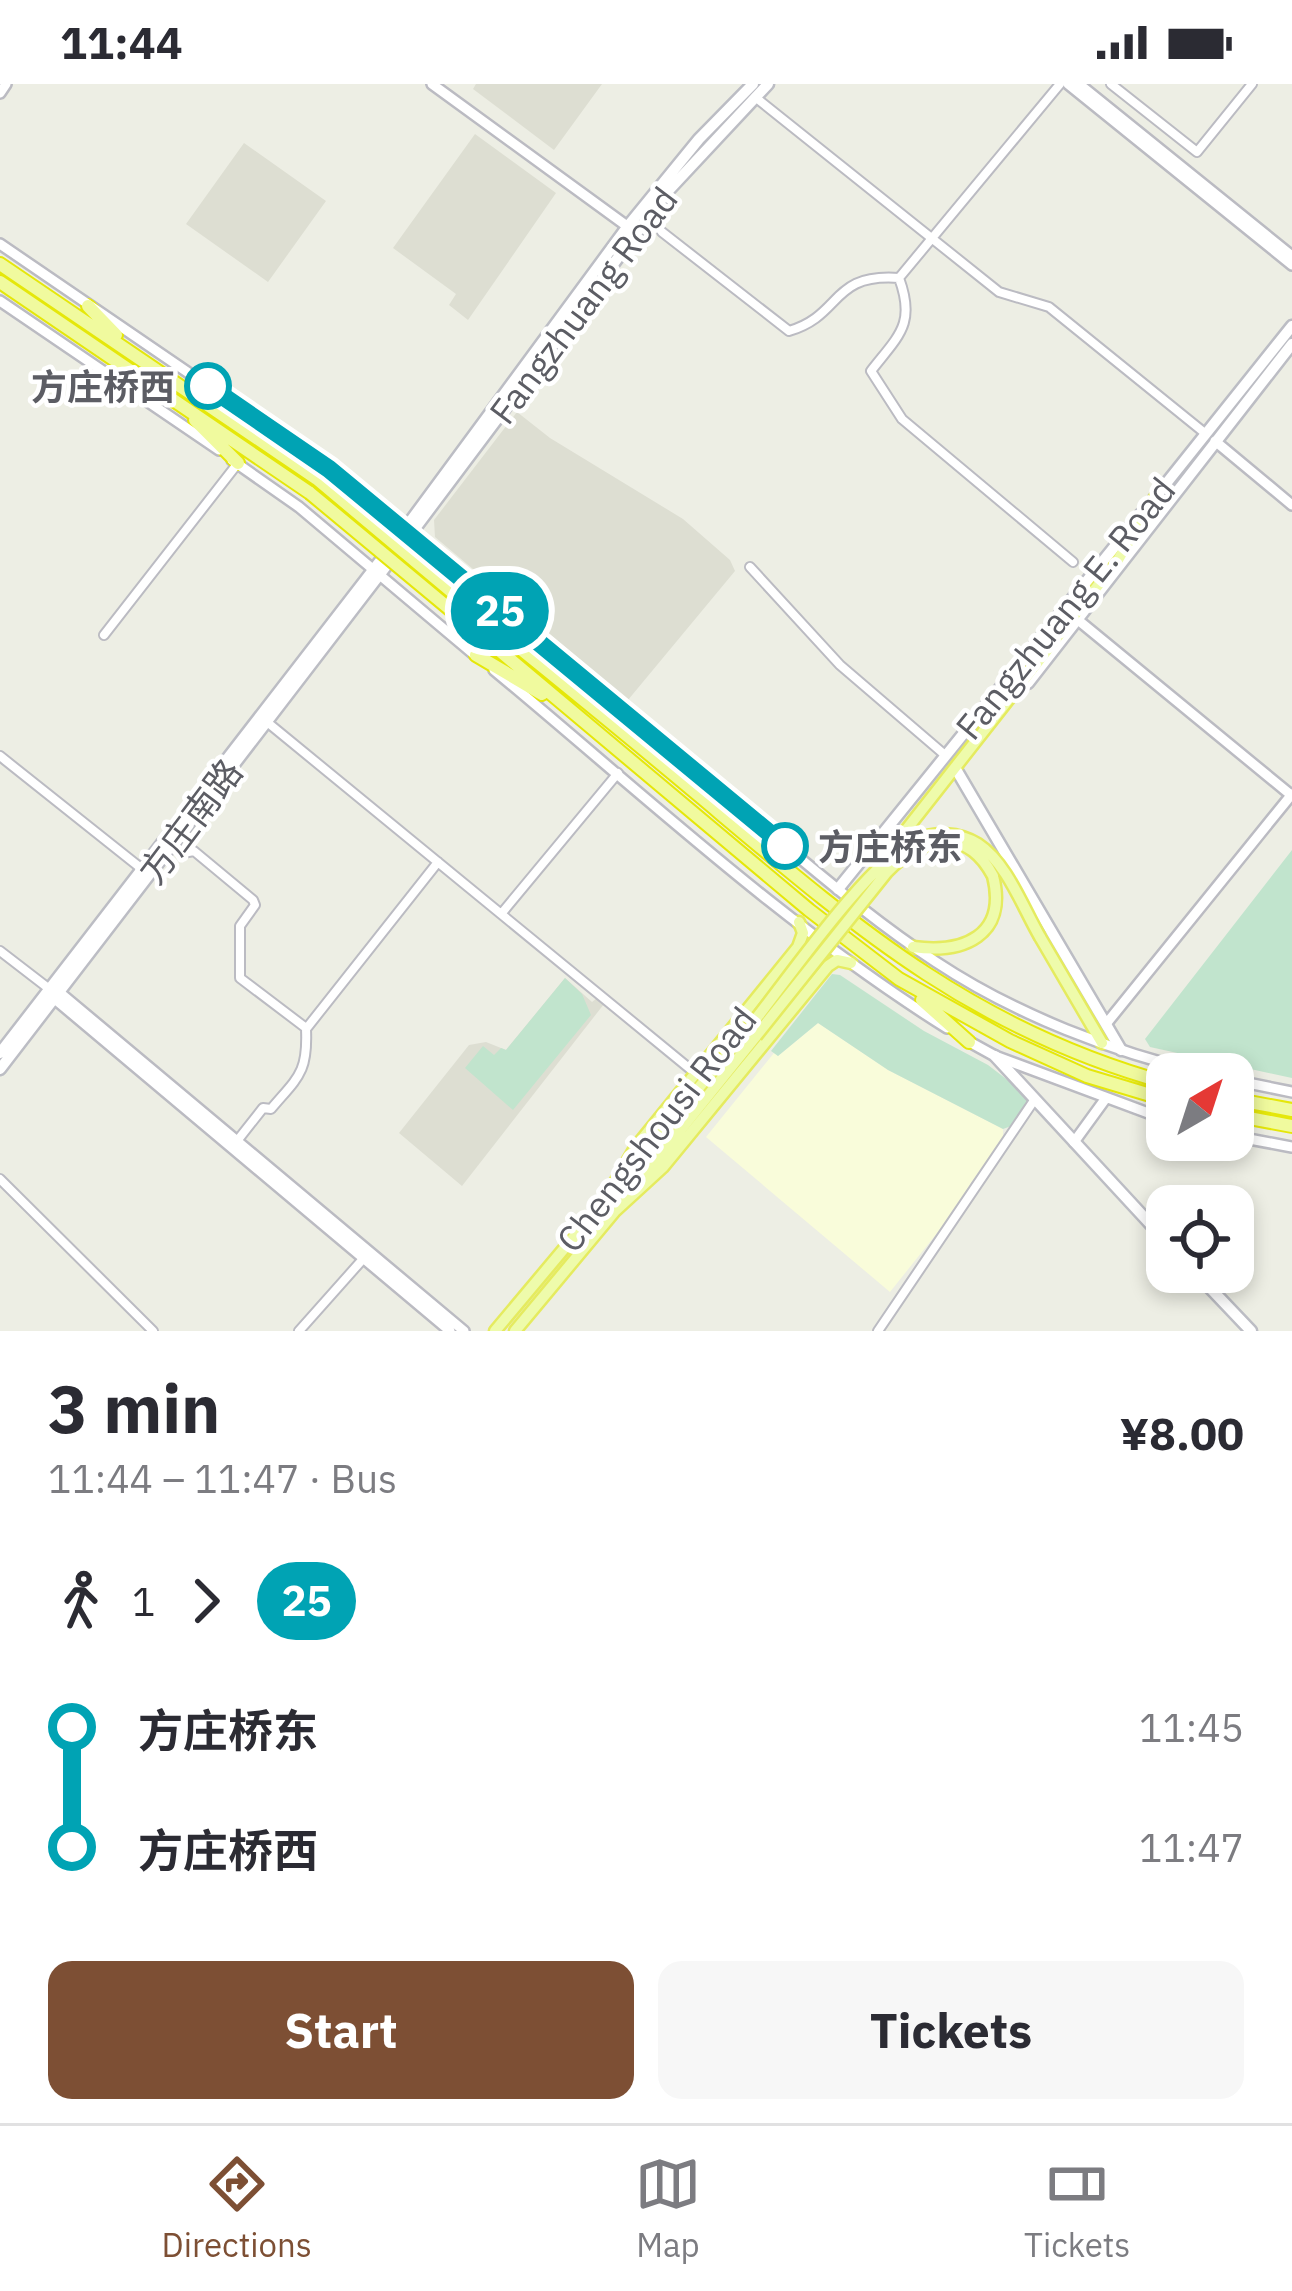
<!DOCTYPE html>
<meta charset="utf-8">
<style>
:root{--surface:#fff;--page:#f7f7f7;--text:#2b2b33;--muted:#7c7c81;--line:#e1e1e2;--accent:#7d4f34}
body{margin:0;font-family:"IBM Plex Sans","Noto Sans SC",sans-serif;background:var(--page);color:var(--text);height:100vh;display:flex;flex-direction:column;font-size:45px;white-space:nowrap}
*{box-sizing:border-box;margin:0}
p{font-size:39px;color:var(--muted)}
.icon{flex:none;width:66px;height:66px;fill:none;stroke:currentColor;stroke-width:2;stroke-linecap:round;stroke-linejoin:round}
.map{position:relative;height:1247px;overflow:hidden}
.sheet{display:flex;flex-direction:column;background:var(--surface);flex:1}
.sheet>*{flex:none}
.badge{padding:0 24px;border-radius:39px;font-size:42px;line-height:78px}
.needle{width:78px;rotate:39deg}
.tools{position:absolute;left:1146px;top:969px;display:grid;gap:24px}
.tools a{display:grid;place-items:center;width:108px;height:108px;border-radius:24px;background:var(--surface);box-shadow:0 6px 18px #0003;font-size:60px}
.map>.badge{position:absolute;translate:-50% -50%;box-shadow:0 0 0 6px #fff}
.legs{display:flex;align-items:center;gap:18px;height:132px;padding:0 48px;font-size:39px}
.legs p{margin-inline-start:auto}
.head{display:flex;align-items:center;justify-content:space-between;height:204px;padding:0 48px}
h1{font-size:66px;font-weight:800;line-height:90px}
.button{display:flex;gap:24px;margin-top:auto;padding:24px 48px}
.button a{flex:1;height:138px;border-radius:24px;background:var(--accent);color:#fff;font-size:48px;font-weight:800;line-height:138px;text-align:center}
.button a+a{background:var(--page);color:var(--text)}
ul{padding:0 48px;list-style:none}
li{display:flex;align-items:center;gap:42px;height:120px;font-size:45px}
li i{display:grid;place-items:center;width:18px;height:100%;margin:0 15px;background:currentColor}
li i::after{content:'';width:30px;height:30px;margin:-15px;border:9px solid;border-radius:50%;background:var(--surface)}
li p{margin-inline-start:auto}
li:first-child i{background:linear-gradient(#0000 50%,currentColor 0)}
li:last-child i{background:linear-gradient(currentColor 50%,#0000 0)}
.status{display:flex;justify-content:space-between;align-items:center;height:84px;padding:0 60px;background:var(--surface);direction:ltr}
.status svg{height:33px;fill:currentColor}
.dock{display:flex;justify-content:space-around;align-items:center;height:168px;border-top:3px solid var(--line);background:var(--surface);font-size:33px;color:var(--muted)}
.dock a{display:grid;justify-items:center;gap:6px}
.dock .active{color:var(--accent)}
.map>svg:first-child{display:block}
</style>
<div class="status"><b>11:44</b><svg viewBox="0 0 49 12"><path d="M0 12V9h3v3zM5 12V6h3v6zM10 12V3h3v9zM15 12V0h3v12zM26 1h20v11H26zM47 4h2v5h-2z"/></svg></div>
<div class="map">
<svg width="1292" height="1247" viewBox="0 0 1292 1247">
<rect width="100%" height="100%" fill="#edeee4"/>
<path fill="#f9fcda" d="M818,939L888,986L1003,1045V1056L970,1100L973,1104L890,1208L706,1053L774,969L778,972Z"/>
<path fill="#ddded2" d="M476,0H602L554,66L473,5Z
M475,50L556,109L468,236L449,221L456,210L393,164Z
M244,59L326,117L268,198L186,140Z
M517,328L550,354L683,435L730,476L735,487L628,616L435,453L434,436Z
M565,894L592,918L597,914L604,920L462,1102L399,1049L469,961L486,958L506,966Z"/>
<path fill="#c1e4cd" d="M1292,766V994L1150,963L1145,955Z
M832,890L840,891L924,947L988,981L1031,1014L1014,1041L1003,1045L888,986L818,939L778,972L771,967Z
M565,894L582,910L591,931L513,1026L465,984L483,962L494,971L501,964L506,966Z"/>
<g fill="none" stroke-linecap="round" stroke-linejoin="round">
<defs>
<path id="minor" d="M1111,0L1197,68L1252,0
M755,13L999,208L1049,223L1206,350
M662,148L789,247C843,231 830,189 899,194L1060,0
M899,194C916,240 899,251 871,287L902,335L1073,478
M750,483L840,581L945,671
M104,551L238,379
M267,638L695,989
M0,672L142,785
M172,760L183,769L194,767L253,816L255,821L240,842V894L306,944
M501,830L618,689
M0,867L52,907
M237,1057L263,1024L271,1025C298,993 308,989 306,945L438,778
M0,1095L153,1247
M299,1247L363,1175
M878,1247L1035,1015"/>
<path id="tertiary" d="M432,0L631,145
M1068,0L1292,181
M1079,0L1292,172
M0,9L6,0
M0,160L329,385L720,709
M0,217L219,366
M1215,357L1292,421
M232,376L299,423L476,572
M1078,536L1291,711
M494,586C641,708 784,842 947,944
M733,719C800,773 864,831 936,878C1016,931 1113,968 1206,990
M59,908L464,1247
M50,911L450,1247
M1106,940L1292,710
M966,956L995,972L1167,1036
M1233,996L1292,1008
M1233,1052L1292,1063
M1074,1058L1106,1014"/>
<path id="secondary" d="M1153,416L1292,242
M1028,599L1292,260
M957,687L1121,966
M838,805L1141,430
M0,969L404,446L628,142L699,55L753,0
M995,972L1167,1158
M0,985L410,451L668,107L768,0
M1195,1188L1251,1247"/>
<path id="primary" d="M877,783L1118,476L1156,412
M1040,853L1102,959
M913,863C963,870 1008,852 993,792
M623,1094L748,945
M640,1096L756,952
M495,1247L604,1117L635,1064L798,863L803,849L799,838
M515,1247L615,1127L663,1083L828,882L837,876L851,879"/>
<path id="trunk" d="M0,180L317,395
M0,198L310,409
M88,222L116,251
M195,336L238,379
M489,539C560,597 632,655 702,714C853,841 971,945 1167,999
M481,551L809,826L899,895L1010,957L1087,992L1167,1016
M476,571L542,610
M694,700L736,721
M922,916L969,958
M1184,985L1194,990
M1233,1015L1292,1026
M1233,1031L1292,1042"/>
</defs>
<use href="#minor" stroke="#bbbbc2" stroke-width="12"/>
<use href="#tertiary" stroke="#bbbbc2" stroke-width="14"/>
<use href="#secondary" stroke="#bcbdc4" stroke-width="15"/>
<use href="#primary" stroke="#e5eb5f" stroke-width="15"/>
<use href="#trunk" stroke="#e5e70a" stroke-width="16"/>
<use href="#minor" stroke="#fff" stroke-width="8"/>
<use href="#tertiary" stroke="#fff" stroke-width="9"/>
<use href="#secondary" stroke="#fff" stroke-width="10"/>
<use href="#primary" stroke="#eefbab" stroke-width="10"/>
<use href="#trunk" stroke="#f0fa9e" stroke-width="12"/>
<defs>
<path id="primary-bridge" d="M748,945C785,899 867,779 915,756C935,747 959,748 978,760C1007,779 1023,824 1040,853
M756,952L887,788C921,753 966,741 993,792"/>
<path id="trunk-bridge" d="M317,395L489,539
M310,409L481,551"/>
</defs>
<use href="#primary-bridge" stroke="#e5eb5f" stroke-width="15" stroke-linecap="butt"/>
<use href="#trunk-bridge" stroke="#e5e70a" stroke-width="16" stroke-linecap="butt"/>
<use href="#primary-bridge" stroke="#eefbab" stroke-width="10"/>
<use href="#trunk-bridge" stroke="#f0fa9e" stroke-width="12"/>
</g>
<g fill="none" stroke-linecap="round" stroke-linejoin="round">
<defs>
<path id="line-1" d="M208,302L329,385L785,762"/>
</defs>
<use href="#line-1" stroke="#fff" stroke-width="27"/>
<use href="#line-1" stroke="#00a3b4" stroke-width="18"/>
</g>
<g fill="#fff" stroke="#00a3b4" stroke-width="6">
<circle cx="208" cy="302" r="21"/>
<circle cx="785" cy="762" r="21"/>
</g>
<g text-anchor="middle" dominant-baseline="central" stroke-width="9" stroke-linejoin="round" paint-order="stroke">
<g font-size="36" fill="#5c5d64" stroke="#fff">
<text transform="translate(583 221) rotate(-53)">Fangzhuang Road</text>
<text transform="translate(1065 524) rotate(-51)">Fangzhuang E. Road</text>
<text transform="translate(190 737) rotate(-53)">方庄南路</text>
<text transform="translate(656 1045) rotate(-52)">Chengshousi Road</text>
</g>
<g font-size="36" font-weight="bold" fill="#5c5d64" stroke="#fff" text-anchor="end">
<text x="175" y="302">方庄桥西</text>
<text x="818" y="762" text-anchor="start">方庄桥东</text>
</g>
</g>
</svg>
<div class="tools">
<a><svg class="needle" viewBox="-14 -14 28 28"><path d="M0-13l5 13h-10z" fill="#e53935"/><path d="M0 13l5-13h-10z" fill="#7c7c81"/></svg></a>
<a><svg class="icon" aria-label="locate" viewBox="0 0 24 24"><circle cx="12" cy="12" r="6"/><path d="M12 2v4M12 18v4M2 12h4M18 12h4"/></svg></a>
</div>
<b class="badge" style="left:500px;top:527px;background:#00a3b4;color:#fff">25</b>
</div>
<section class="sheet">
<div class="head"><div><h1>3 min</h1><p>11:44 – 11:47 · Bus</p></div><b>¥8.00</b></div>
<div class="legs"><svg class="icon" aria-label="walk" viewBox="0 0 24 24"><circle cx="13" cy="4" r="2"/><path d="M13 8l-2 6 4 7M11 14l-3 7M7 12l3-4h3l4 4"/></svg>1<svg class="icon" aria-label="forward" viewBox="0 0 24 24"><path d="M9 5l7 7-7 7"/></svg><b class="badge" style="background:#00a3b4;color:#fff">25</b></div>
<ul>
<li><i style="color:#00a3b4"></i><b>方庄桥东</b><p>11:45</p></li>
<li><i style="color:#00a3b4"></i><b>方庄桥西</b><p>11:47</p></li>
</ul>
<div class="button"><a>Start</a><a>Tickets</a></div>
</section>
<nav class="dock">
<a class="active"><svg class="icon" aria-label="directions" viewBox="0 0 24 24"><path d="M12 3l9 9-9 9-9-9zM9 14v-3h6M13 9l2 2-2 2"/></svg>Directions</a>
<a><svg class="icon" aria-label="map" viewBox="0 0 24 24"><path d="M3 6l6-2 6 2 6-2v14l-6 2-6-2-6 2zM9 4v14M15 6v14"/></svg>Map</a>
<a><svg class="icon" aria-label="tickets" viewBox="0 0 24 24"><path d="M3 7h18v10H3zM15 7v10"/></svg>Tickets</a>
</nav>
